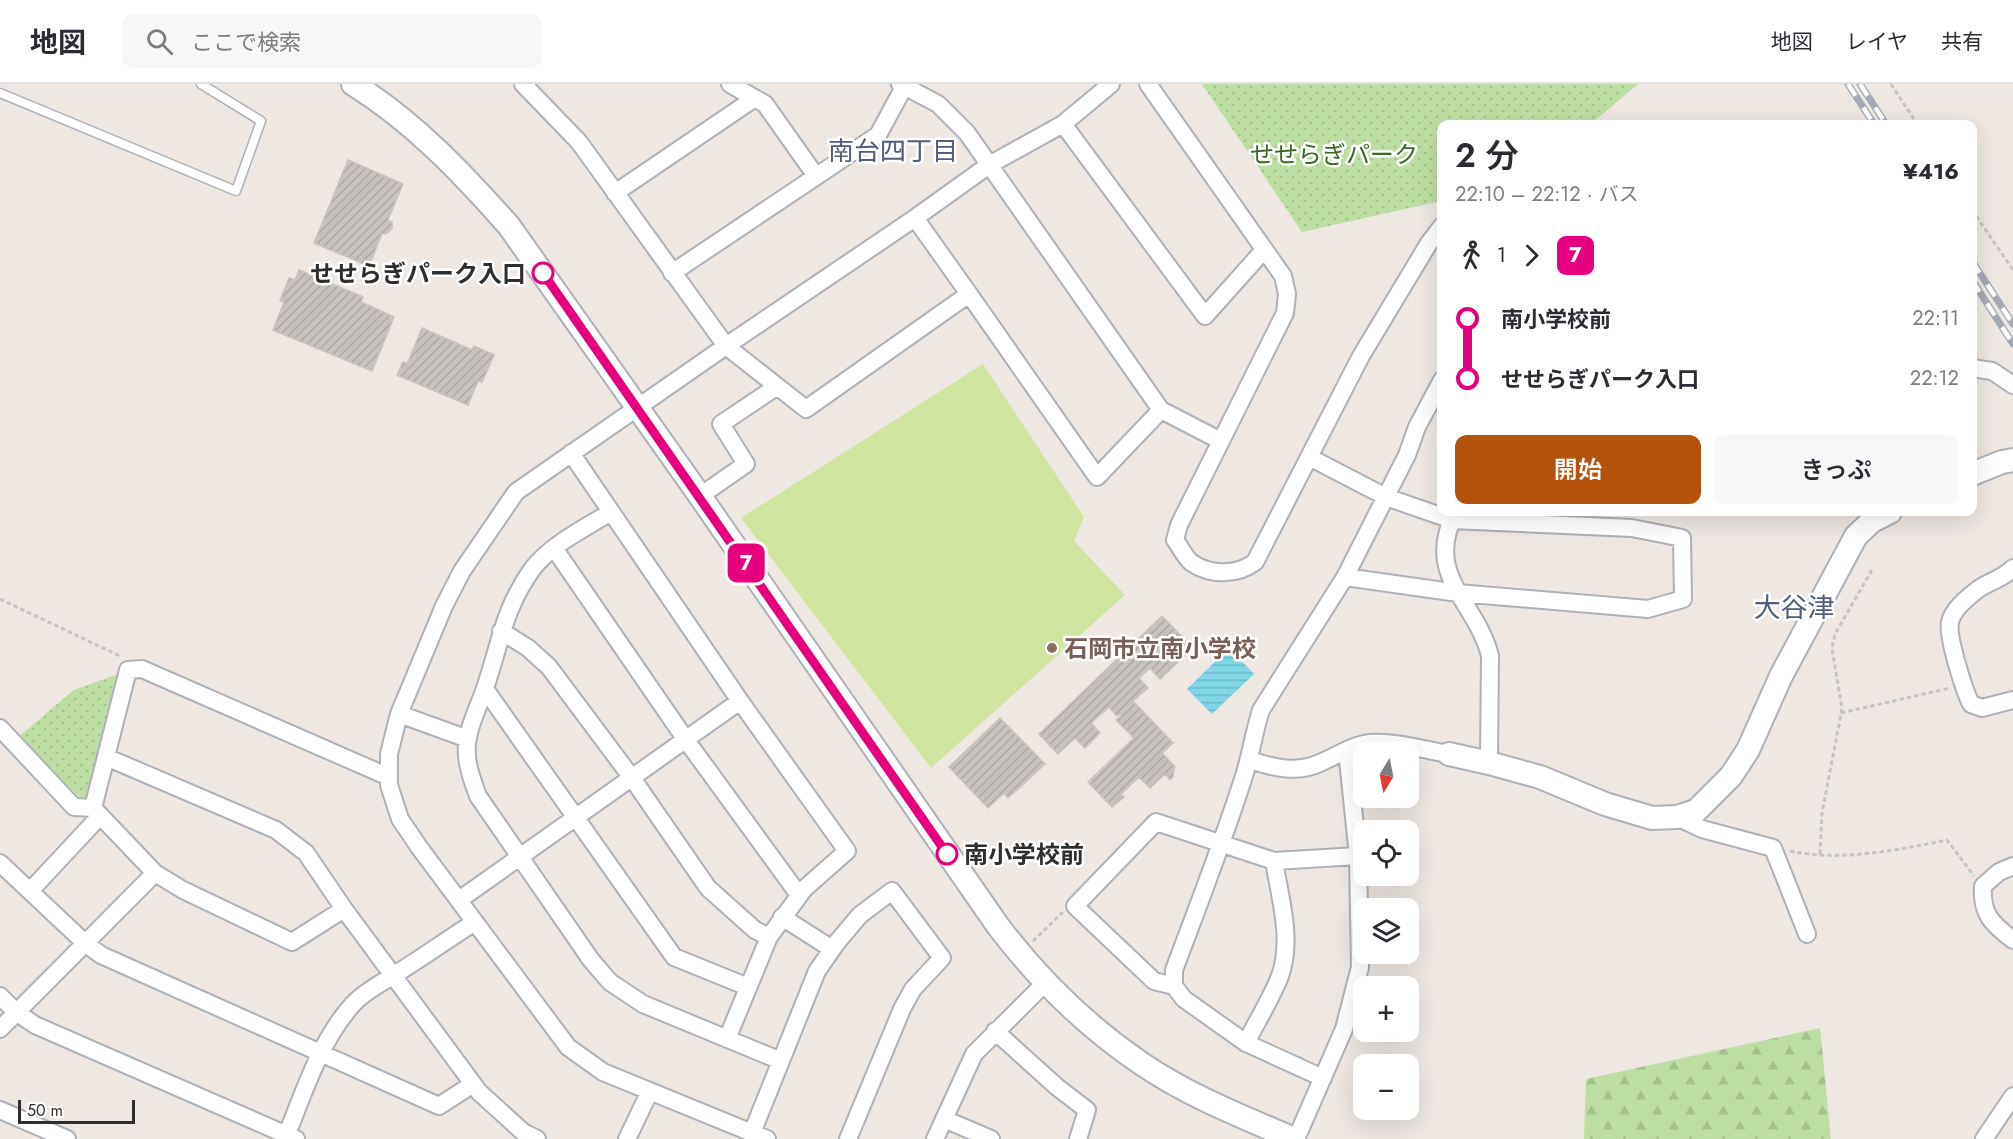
<!DOCTYPE html>
<html lang="ja">
<meta charset="utf-8">
<style>
:root{--surface:#fff;--page:#f7f7f7;--text:#2b2b33;--muted:#7c7c81;--line:#e1e1e2;--accent:#b45309}
body{margin:0;font-family:Jost,"Noto Sans JP",sans-serif;background:var(--page);color:var(--text);height:100vh;display:flex;flex-direction:column;font-size:22px;white-space:nowrap}
*{box-sizing:border-box;margin:0}
p{font-size:20px;color:var(--muted)}
.icon{flex:none;width:33px;height:33px;fill:none;stroke:currentColor;stroke-width:2;stroke-linecap:round;stroke-linejoin:round}
.map{position:relative;flex:1;overflow:hidden}
.panel{position:absolute;left:1437px;top:36px;width:540px;height:396px;display:flex;flex-direction:column;background:var(--surface);border-radius:12px;box-shadow:0 6px 24px #0002}
.panel>*{flex:none}
.badge{padding:0 12px;border-radius:9px;font-size:21px;line-height:39px}
.needle{width:39px;rotate:190deg}
.fabs{position:absolute;left:1353px;top:658px;display:grid;gap:12px}
.fabs a{display:grid;place-items:center;width:66px;height:66px;border-radius:12px;background:var(--surface);box-shadow:0 6px 24px #0002;font-size:30px}
.scale{position:absolute;left:18px;bottom:15px;width:117px;box-sizing:border-box;padding-left:6px;border:3px solid #2e2e2e;border-top:0;font-size:16px;line-height:21px;white-space:nowrap;color:#2e2e2e;-webkit-text-stroke:4px #fff;paint-order:stroke}
.map>.badge{position:absolute;translate:-50% -50%;box-shadow:0 0 0 3px #fff}
.legs{display:flex;align-items:center;gap:9px;height:66px;padding:0 18px;font-size:20px}
.legs p{margin-inline-start:auto}
.head{display:flex;align-items:center;justify-content:space-between;height:102px;padding:0 18px}
h1{font-size:33px;font-weight:600;line-height:45px}
.cta{display:flex;gap:12px;margin-top:auto;padding:12px 18px}
.cta a{flex:1;height:69px;border-radius:12px;background:var(--accent);color:#fff;font-size:24px;font-weight:600;line-height:69px;text-align:center}
.cta a+a{background:var(--page);color:var(--text)}
ul{padding:0 18px;list-style:none}
li{display:flex;align-items:center;gap:21px;height:60px;font-size:22px}
li i{display:grid;place-items:center;width:9px;height:100%;margin:0 8px;background:currentColor}
li i::after{content:'';width:15px;height:15px;margin:-8px;border:4px solid;border-radius:50%;background:var(--surface)}
li p{margin-inline-start:auto}
li:first-child i{background:linear-gradient(#0000 50%,currentColor 0)}
li:last-child i{background:linear-gradient(currentColor 50%,#0000 0)}
header{display:flex;align-items:center;gap:36px;box-sizing:border-box;height:84px;padding:0 30px;background:var(--surface);border-bottom:2px solid var(--line)}
header strong{font-size:28px}
nav{display:flex;gap:33px;margin-inline-start:auto;font-size:21px}
.search{width:420px;height:54px;background:var(--page);display:flex;align-items:center;gap:15px;box-sizing:border-box;padding:0 21px;border-radius:12px;color:var(--muted);font-size:22px}
.map>svg:first-child{display:block}
</style>
<header>
<strong>地図</strong>
<div class="search"><svg class="icon" aria-label="search" viewBox="0 0 24 24"><circle cx="10" cy="10" r="6"/><path d="M15 15l6 6"/></svg>ここで検索</div>
<nav><a>地図</a><a>レイヤ</a><a>共有</a></nav>
</header>
<div class="map">
<svg width="2013" height="1055" viewBox="0 0 2013 1055">
<defs>
<pattern id="forest-firs" width="22" height="20" patternUnits="userSpaceOnUse" patternTransform="scale(1.5)"><rect width="22" height="20" fill="#bedfa3"/><path d="M5 1l3.5 6h-7zM16 11l3.5 6h-7z" fill="#a4c08d"/></pattern>
<pattern id="park-dots" width="8" height="8" patternUnits="userSpaceOnUse" patternTransform="scale(1.5)"><rect width="8" height="8" fill="#bedfa3"/><path d="M2 2h.1M6 6h.1" fill="none" stroke="#a4c08d" stroke-width="1.8" stroke-linecap="round"/></pattern>
<pattern id="water-rules" width="6" height="5" patternUnits="userSpaceOnUse" patternTransform="scale(1.5)"><rect width="6" height="5" fill="#7fd6e6"/><path d="M0 2.5h6" fill="none" stroke="#6eb8c6"/></pattern>
<pattern id="building-hatch" width="6" height="6" patternUnits="userSpaceOnUse" patternTransform="scale(1.5)"><rect width="6" height="6" fill="#c7c2bd"/><path d="M-1 1l2-2M0 6l6-6M5 7l2-2" fill="none" stroke="#aba7a3"/></pattern>
</defs>
<rect width="100%" height="100%" fill="#eee7e2"/>
<path fill="url(#forest-firs)" d="M1820,944L1831,1055H1584L1586,995Z"/>
<path fill="url(#park-dots)" d="M1202,0H1638L1591,40H1442L1441,117L1302,148Z
M121,589L87,720L17,654L74,606Z"/>
<path fill="#d0e5a0" d="M983,280L1084,433L1074,457L1125,511L931,684L741,434Z"/>
<path fill="url(#water-rules)" d="M1229,564L1254,590L1212,630L1187,605Z"/>
<path fill="url(#building-hatch)" stroke="#c9c3bb" stroke-width="1.5" d="M348,76L403,100L388,136L392,138V145L386,150H382L369,182L314,159Z
M299,186L363,213L361,218L394,233L372,287L273,246L284,218L280,217L289,194L295,196Z
M422,244L472,266L474,262L494,271L482,298L478,297L468,321L397,291L403,278L407,280Z
M1162,532L1193,564L1160,595L1150,584L1139,594L1148,604L1133,617L1173,659L1162,669L1175,683L1173,693L1170,696L1165,690L1150,704L1139,693L1121,710L1124,713L1112,723L1088,698L1134,654L1116,636L1121,632L1119,630L1117,632L1109,623L1091,639L1100,649L1085,664L1075,654L1058,670L1039,650Z
M1000,634L1045,680L1008,714L1004,709L988,724L949,683Z"/>
<g fill="none" stroke-linecap="round" stroke-linejoin="round">
<defs>
<path id="lane" d="M0,9L236,107L261,37L201,0"/>
<path id="street" d="M523,0L579,58L726,262L806,325L969,210L1097,393L1161,326
M730,0L765,20L816,92
M900,0L938,20L967,49L1161,326L1221,357
M1148,0L1283,192L1287,210L1285,229L1179,441L1175,456C1180,462 1185,474 1192,479C1211,492 1238,491 1255,478L1361,272L1429,159L1442,142
M1063,40L1205,232L1264,166
M615,109L755,14
M915,134L969,210
M672,189L878,51L904,3
M1972,284L1992,287L2013,301
M571,369L740,617L847,767L804,805L769,853L727,955
M1309,373L1386,413L1452,436L1632,444L1682,454L1683,515L1648,525L1458,509L1345,493
M700,412L746,380L721,340L776,303
M611,428C585,444 552,460 533,484C503,525 500,562 484,607C478,624 469,641 467,659C465,677 472,696 478,712L591,876L610,898L643,920L781,977
M1456,428C1422,491 1477,518 1490,572L1489,679
M554,464L686,656L799,811
M2013,484C2003,495 1989,497 1977,506C1967,514 1953,525 1950,538C1947,553 1964,606 1971,620L1982,624L2013,616
M501,547L528,564L549,583L632,694L708,804L755,846L769,853
M485,605L674,873L748,903
M399,630L468,655
M0,644L74,723L93,724
M106,673L276,746L306,769L344,825L479,1008L523,1048L537,1055
M1250,676C1274,684 1298,690 1322,678C1338,671 1353,661 1370,659C1396,657 1424,666 1449,670
M1677,733L1702,745L1773,764L1807,850
M0,779L85,859L101,871L439,1022L473,1000
M2013,782L1999,788L1983,802C1981,830 1992,840 2013,856
M30,807L100,732
M459,816L740,617
M344,825L292,858L183,806L155,789L93,724L128,586L142,585L389,693
M782,833L832,865
M1174,902V886C1198,822 1223,758 1244,692C1251,670 1254,648 1261,626L1345,493L1407,371L1417,343L1442,296
M0,912L16,928L35,941L296,1055
M0,945L155,789
M995,947L1057,1003L1087,1026L1078,1055
M1246,959C1257,937 1271,915 1280,892C1293,856 1280,814 1274,777
M1323,994L1246,959L1184,915L1174,902L1154,897L1075,822L1156,738L1274,777L1358,772
M0,1026L67,1055
M944,1035L991,1055
M752,1049L817,887L838,857L860,831L892,807L942,874L913,905L902,925L848,1055
M285,1055C304,1009 319,958 353,920C365,907 380,900 394,891C422,874 448,855 475,838
M627,1055L650,1007
M767,1055L603,988L568,963L419,763L400,735L389,701V670L399,630L444,522L462,487L516,408L726,262L915,134L989,81L1063,40L1111,0
M935,1055L974,970L1045,899
M1296,1055L1344,945L1360,883L1358,772L1347,666
M1984,1055L2013,1012"/>
<path id="secondary" d="M353,0C414,38 462,89 509,142L700,412L998,842C1039,896 1086,942 1142,980C1189,1012 1243,1033 1294,1055
M1972,390L2002,378L2013,376
M1449,670L1489,679L1540,693L1605,720L1652,734L1677,733L1696,727L1731,692L1748,666L1781,592L1856,452L1872,437L1890,428"/>
</defs>
<use href="#lane" stroke="#aeb1b8" stroke-width="11"/>
<use href="#street" stroke="#aeb1b8" stroke-width="20"/>
<use href="#secondary" stroke="#aeb1b8" stroke-width="26"/>
<path stroke="#c4c4c4" stroke-width="3" stroke-dasharray="4.5 3" stroke-linecap="butt" d="M1891,0L1917,40
M1972,126L2013,186
M0,515L120,572
M1841,629L1950,604
M1790,767C1839,778 1898,766 1947,756L1974,792
M1820,770L1822,729L1842,625L1832,564L1835,550L1873,484
M1033,857L1063,828"/>
<use href="#lane" stroke="#fff" stroke-width="8"/>
<use href="#street" stroke="#fff" stroke-width="16"/>
<use href="#secondary" stroke="#fff" stroke-width="22"/>
<defs>
<path id="rail" d="M1848,0L1874,40
M1860,0L1886,40
M1972,177L2013,240
M1972,196L2013,260"/>
</defs>
<use href="#rail" stroke="#a4a9b6" stroke-width="7"/>
<use href="#rail" stroke="#fff" stroke-width="4.5" stroke-dasharray="14" stroke-linecap="butt"/>
</g>
<g fill="none" stroke-linecap="round" stroke-linejoin="round">
<defs>
<path id="line-1" d="M543,189L947,770"/>
</defs>
<use href="#line-1" stroke="#fff" stroke-width="14"/>
<use href="#line-1" stroke="#e6007e" stroke-width="9"/>
</g>
<g fill="#fff" stroke="#e6007e" stroke-width="3">
<circle cx="543" cy="189" r="10"/>
<circle cx="947" cy="770" r="10"/>
</g>
<circle fill="#8d6e63" stroke="#fff" stroke-width="2" cx="1052" cy="564" r="6"/>
<g text-anchor="middle" dominant-baseline="central" stroke-width="5" stroke-linejoin="round" paint-order="stroke">
<g font-size="24" fill="#386722" stroke="#fff">
<text x="1334" y="70">せせらぎパーク</text>
</g>
<g font-size="24" font-weight="bold" fill="#2e2e2e" stroke="#fff" text-anchor="end">
<text x="526" y="189">せせらぎパーク入口</text>
<text x="964" y="770" text-anchor="start">南小学校前</text>
</g>
<g font-size="24" font-weight="bold" fill="#785e54" stroke="#fff" text-anchor="start">
<text x="1064" y="564">石岡市立南小学校</text>
</g>
<g font-size="26" fill="#515d7b" stroke="#fff">
<text x="893" y="67">南台四丁目</text>
</g>
<g font-size="27" fill="#515d7b" stroke="#fff">
<text x="1794" y="523">大谷津</text>
</g>
</g>
</svg>
<div class="fabs">
<a><svg class="needle" viewBox="-14 -14 28 28"><path d="M0-13l5 13h-10z" fill="#e53935"/><path d="M0 13l5-13h-10z" fill="#7c7c81"/></svg></a>
<a><svg class="icon" aria-label="locate" viewBox="0 0 24 24"><circle cx="12" cy="12" r="6"/><path d="M12 2v4M12 18v4M2 12h4M18 12h4"/></svg></a>
<a><svg class="icon" aria-label="layers" viewBox="0 0 24 24"><path d="M12 4l9 5-9 5-9-5zM3 14l9 5 9-5"/></svg></a>
<a>+</a>
<a>−</a>
</div>
<div class="scale">50 m</div>
<b class="badge" style="left:746px;top:479px;background:#e6007e;color:#fff">7</b>
<section class="panel">
<div class="head"><div><h1>2 分</h1><p>22:10 – 22:12 · バス</p></div><b>¥416</b></div>
<div class="legs"><svg class="icon" aria-label="walk" viewBox="0 0 24 24"><circle cx="13" cy="4" r="2"/><path d="M13 8l-2 6 4 7M11 14l-3 7M7 12l3-4h3l4 4"/></svg>1<svg class="icon" aria-label="forward" viewBox="0 0 24 24"><path d="M9 5l7 7-7 7"/></svg><b class="badge" style="background:#e6007e;color:#fff">7</b></div>
<ul>
<li><i style="color:#e6007e"></i><b>南小学校前</b><p>22:11</p></li>
<li><i style="color:#e6007e"></i><b>せせらぎパーク入口</b><p>22:12</p></li>
</ul>
<div class="cta"><a>開始</a><a>きっぷ</a></div>
</section>
</div>
